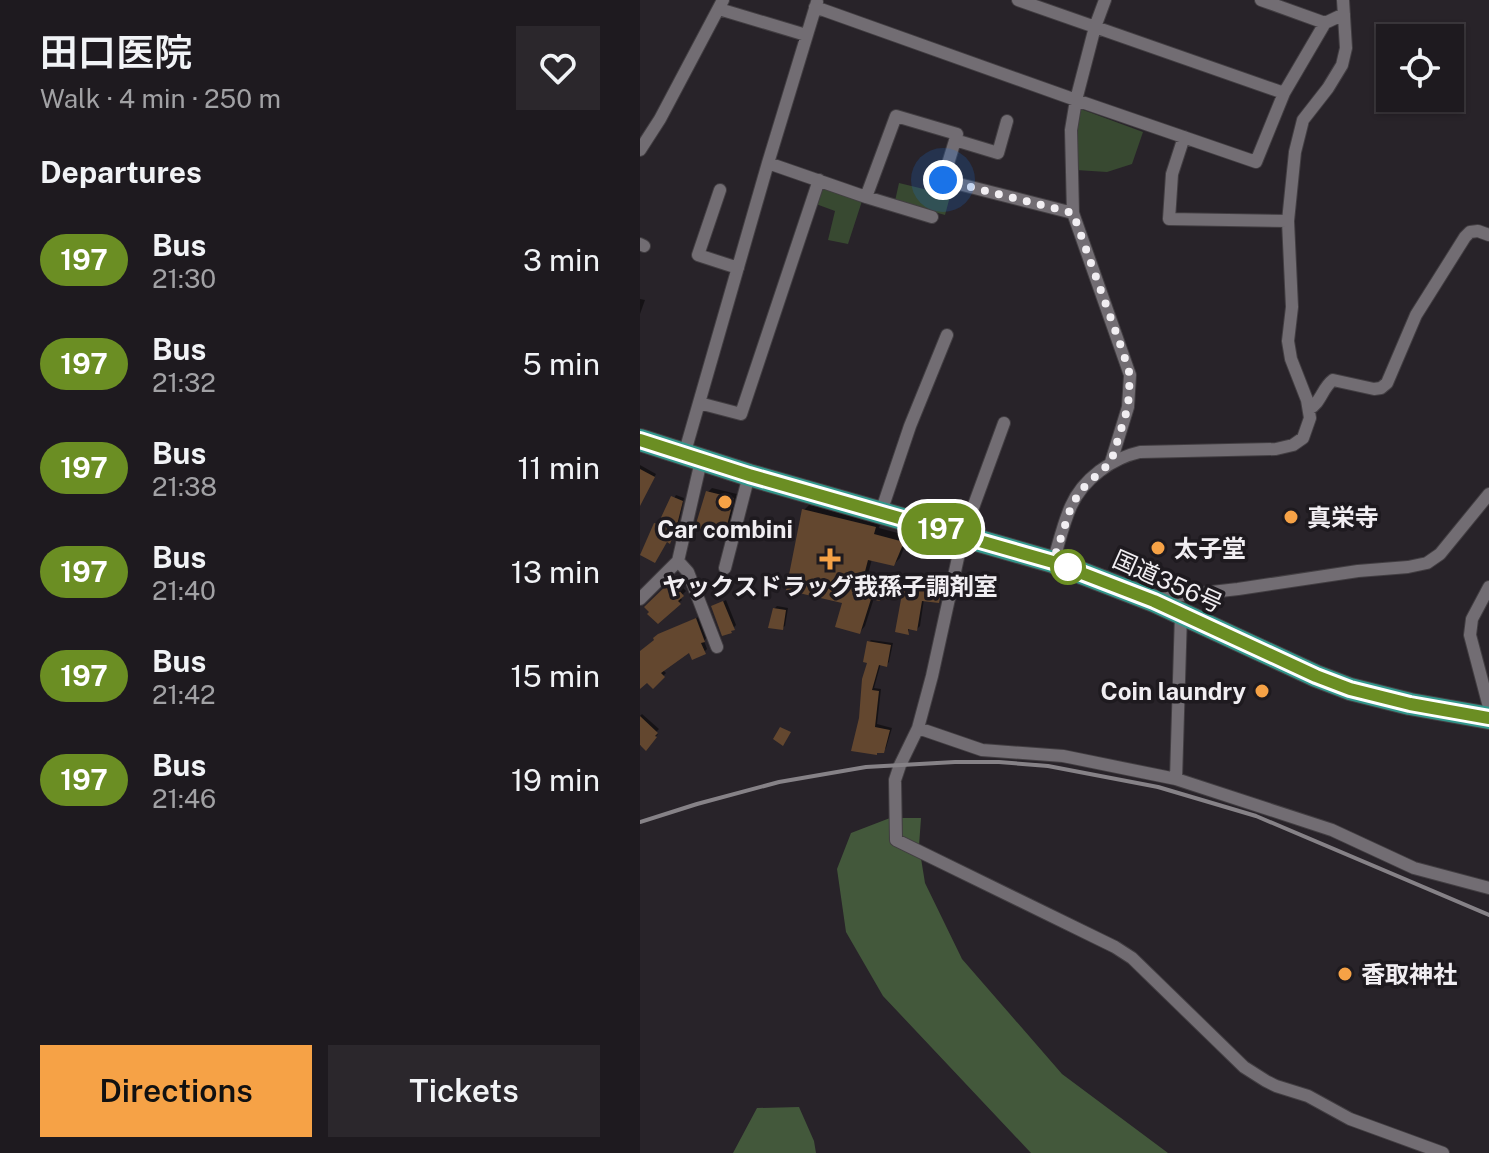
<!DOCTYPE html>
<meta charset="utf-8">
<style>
:root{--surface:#1e1a1f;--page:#2b272c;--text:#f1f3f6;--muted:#a1a1a4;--line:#3c383d;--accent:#f6a246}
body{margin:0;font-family:"Public Sans","Noto Sans JP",sans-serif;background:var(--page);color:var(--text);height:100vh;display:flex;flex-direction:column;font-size:30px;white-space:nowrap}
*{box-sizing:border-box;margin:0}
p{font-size:26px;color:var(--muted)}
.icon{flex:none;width:44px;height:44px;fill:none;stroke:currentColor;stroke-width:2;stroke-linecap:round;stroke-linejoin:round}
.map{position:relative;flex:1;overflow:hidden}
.drawer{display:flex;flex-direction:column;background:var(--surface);width:640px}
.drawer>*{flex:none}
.badge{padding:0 16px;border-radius:26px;font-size:28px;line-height:52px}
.controls{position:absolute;left:736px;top:24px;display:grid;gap:16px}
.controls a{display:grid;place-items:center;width:88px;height:88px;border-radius:0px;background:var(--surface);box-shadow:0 2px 6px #0004,0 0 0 2px var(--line);font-size:40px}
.you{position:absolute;width:40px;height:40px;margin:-20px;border:6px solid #fff;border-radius:50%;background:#1a73e8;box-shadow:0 0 0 12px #1a73e833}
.map>.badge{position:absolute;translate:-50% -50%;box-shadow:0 0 0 4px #fff}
h2{padding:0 40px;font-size:30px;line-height:72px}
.round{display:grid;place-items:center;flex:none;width:84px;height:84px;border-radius:0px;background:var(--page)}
.headline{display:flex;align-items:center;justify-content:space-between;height:136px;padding:0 40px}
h1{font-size:38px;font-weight:600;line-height:60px}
.cta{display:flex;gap:16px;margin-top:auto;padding:16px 40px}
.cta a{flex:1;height:92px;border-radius:0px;background:var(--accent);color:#111;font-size:32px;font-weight:600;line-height:92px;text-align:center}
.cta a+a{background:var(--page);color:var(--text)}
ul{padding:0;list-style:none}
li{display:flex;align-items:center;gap:24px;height:104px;padding:0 40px}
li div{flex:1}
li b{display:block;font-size:30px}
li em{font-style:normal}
li .badge{min-width:88px;font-weight:700;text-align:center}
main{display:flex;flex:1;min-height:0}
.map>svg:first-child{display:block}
</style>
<main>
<section class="drawer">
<div class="headline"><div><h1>田口医院</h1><p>Walk · 4 min · 250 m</p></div><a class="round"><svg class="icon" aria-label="heart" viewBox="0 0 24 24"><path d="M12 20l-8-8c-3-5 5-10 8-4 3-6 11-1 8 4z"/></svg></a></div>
<h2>Departures</h2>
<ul>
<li><span class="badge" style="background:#6b8e23;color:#fff">197</span><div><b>Bus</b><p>21:30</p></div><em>3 min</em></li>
<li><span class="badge" style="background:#6b8e23;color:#fff">197</span><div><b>Bus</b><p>21:32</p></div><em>5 min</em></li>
<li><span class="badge" style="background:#6b8e23;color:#fff">197</span><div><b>Bus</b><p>21:38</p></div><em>11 min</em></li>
<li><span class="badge" style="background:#6b8e23;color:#fff">197</span><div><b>Bus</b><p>21:40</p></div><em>13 min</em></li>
<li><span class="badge" style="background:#6b8e23;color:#fff">197</span><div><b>Bus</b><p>21:42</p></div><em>15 min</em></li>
<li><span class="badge" style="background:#6b8e23;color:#fff">197</span><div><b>Bus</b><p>21:46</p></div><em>19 min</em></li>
</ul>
<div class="cta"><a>Directions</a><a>Tickets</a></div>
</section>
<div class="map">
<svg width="849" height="1153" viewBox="0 0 849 1153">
<rect width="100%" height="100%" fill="#282329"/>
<path fill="#384931" d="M438,108L503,132L492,164L467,172L436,170L435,152Z
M259,183L292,191L296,183L312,189L305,215L255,201Z
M181,186L222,201L208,244L188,240L195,211L176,204Z"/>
<path fill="#43583b" d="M250,818H281L279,846L285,883L322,959L422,1074L528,1153H391L243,996L206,932L197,869L211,833Z
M159,1107L174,1141L176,1153H93L117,1108Z"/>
<path fill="#0007" d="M0,299L5,300L0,314Z
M0,465L16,474L0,504Z
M72,488L97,494L88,530L83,534L68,492Z
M36,495L44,498L39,521L32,538L16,524L19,521L21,522Z
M169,505L241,521L239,528L269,536L260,558L254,564L232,559L226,582L249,583L245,593L239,599L234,598L225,626L220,632L164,510Z
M35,579L46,591L40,597L42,600L18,621L7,607Z
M269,581L304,585L301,598L298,601L284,599L280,626L277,629L270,627L268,633L266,584Z
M86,600L96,625L91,631L73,607Z
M137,606L148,608L145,626L142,628L134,609Z
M59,617L67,637L64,641L67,649L64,652L50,650L23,670L26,673L13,686L0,678V654L16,640L18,635Z
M231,640L253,643L249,662L247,664L241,663L234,688L241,689L237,724L252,728L246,748L243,751L221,719L229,661V642Z
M2,714L19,729L16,732L18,734L6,748L3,745L0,746V716Z"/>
<path fill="#63472f" d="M0,469L15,477L0,506Z
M66,491L94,498L84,537L55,527Z
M31,496L43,501L37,525L30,544L27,542L15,563L0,555L14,523L18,524Z
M162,509L236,527L234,534L264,542L254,566L228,560L221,587L245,589L240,601L231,599L220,634L195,627L202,603L146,590Z
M31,581L44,596L38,601L41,604L18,624L7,614L9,612L4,607Z
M264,583L302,587L299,603L282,601L277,631L268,629L269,635L255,632Z
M83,601L95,630L91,631L92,633L82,636L71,606Z
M133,608L146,610L143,630L128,628Z
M56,618L65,642L61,643L66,654L52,660L49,653L21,673L25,677L13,689L7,683L0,689V651L14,640L13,638L18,634Z
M227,641L251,645L247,667L239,665L232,690L239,691L235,727L250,730L244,753H237V755L211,751L219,718L222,679L227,663L223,662Z
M0,716L18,733L15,736L17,737L6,751L0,745Z
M140,727L151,732L143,746L133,739Z"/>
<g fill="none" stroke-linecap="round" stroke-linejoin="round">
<defs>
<path id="street" d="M378,0L644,93
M621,0L685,23L704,14
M175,7L436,100L616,162L644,93L685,23
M79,9L166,35
M544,137L532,174L529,219L648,221
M315,140L358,153L367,121
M0,150L20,119L83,0
M128,163L226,197L292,217
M80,190L58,255L98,268
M226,197L256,116L317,134L303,180L433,213L490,375L488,407L471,462
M433,213L431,130L436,100L455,27L465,0
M0,244L4,246
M59,403L101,414L179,180
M669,409C681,403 682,388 693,380L734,389L741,388L747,383L776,315L825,237L830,232L838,231L849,235
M364,423L323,535L292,676L278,728L260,765L255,780L256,840L475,947L492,958L604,1067L626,1081L636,1086L668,1096L710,1119L803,1153
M44,455L128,163L177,2
M241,512L270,426L307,335
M38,561L48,572L77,647
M413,562C419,543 423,524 431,506C443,479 472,458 500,452L636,449L653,445L663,438L670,418L667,400L651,359L648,341L652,307L648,221L655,152L663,120L688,88L702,65L706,48L703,0
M85,568L109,475
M849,587L832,619L830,635L849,707
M0,599L38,561L61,461
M515,601L527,597L598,589L718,571L768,567L787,563L800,554L849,494
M541,614L536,779L692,830L774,868L849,888
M278,728L342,750L423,756L536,779"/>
<path id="highway" d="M0,440L109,475L413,562L514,601L676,676L710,689L770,704L849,718"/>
</defs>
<use href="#street" stroke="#423e42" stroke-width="14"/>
<use href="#highway" stroke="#423e42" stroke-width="24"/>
<use href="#street" stroke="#726d73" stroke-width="12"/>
<use href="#highway" stroke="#33978c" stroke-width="22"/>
<path stroke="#868287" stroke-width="4" d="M0,822L57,804L139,782L226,767L315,762H359L408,766L518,787L616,816L849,915"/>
</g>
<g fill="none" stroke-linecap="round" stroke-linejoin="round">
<defs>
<path id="line" d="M0,440L109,475L413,562L514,601L676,676L710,689L770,704L849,718"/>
</defs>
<use href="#line" stroke="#fff" stroke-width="18"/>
<use href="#line" stroke="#6b8e23" stroke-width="12"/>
<path stroke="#f1eef2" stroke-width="8" stroke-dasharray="0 14.4" d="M303,180L433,213L483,352L490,375L488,407L471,462L445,486L432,504L413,562L428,567"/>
</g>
<g fill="#f6a246" stroke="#1e1a1f" stroke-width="3">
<circle cx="85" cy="502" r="8"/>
<circle cx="651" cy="517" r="8"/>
<circle cx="518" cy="548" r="8"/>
<path d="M186 547h8v8h8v8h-8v8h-8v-8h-8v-8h8z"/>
<circle cx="622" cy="691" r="8"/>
<circle cx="705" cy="974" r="8"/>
</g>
<circle fill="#fff" stroke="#6b8e23" stroke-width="4" cx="428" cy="567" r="16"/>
<g text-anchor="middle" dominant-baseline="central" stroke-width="7" stroke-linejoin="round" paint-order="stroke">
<g font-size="24" font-weight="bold" fill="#f1eef2" stroke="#1e1a1f" text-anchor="start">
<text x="667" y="517">真栄寺</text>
<text x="85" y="529" text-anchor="middle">Car combini</text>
<text x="534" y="548">太子堂</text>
<text x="190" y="586" text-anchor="middle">ヤックスドラッグ我孫子調剤室</text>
<text x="606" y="691" text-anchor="end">Coin laundry</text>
<text x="721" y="974">香取神社</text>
</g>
<g font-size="24" fill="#f1eef2" stroke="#1e1a1f">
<text transform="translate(528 581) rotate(24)">国道356号</text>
</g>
</g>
</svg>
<div class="controls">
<a><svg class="icon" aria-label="locate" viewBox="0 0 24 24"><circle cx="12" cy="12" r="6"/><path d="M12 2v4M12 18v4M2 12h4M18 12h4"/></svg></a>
</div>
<div class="you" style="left:303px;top:180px"></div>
<b class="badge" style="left:301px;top:529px;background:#6b8e23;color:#fff">197</b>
</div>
</main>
